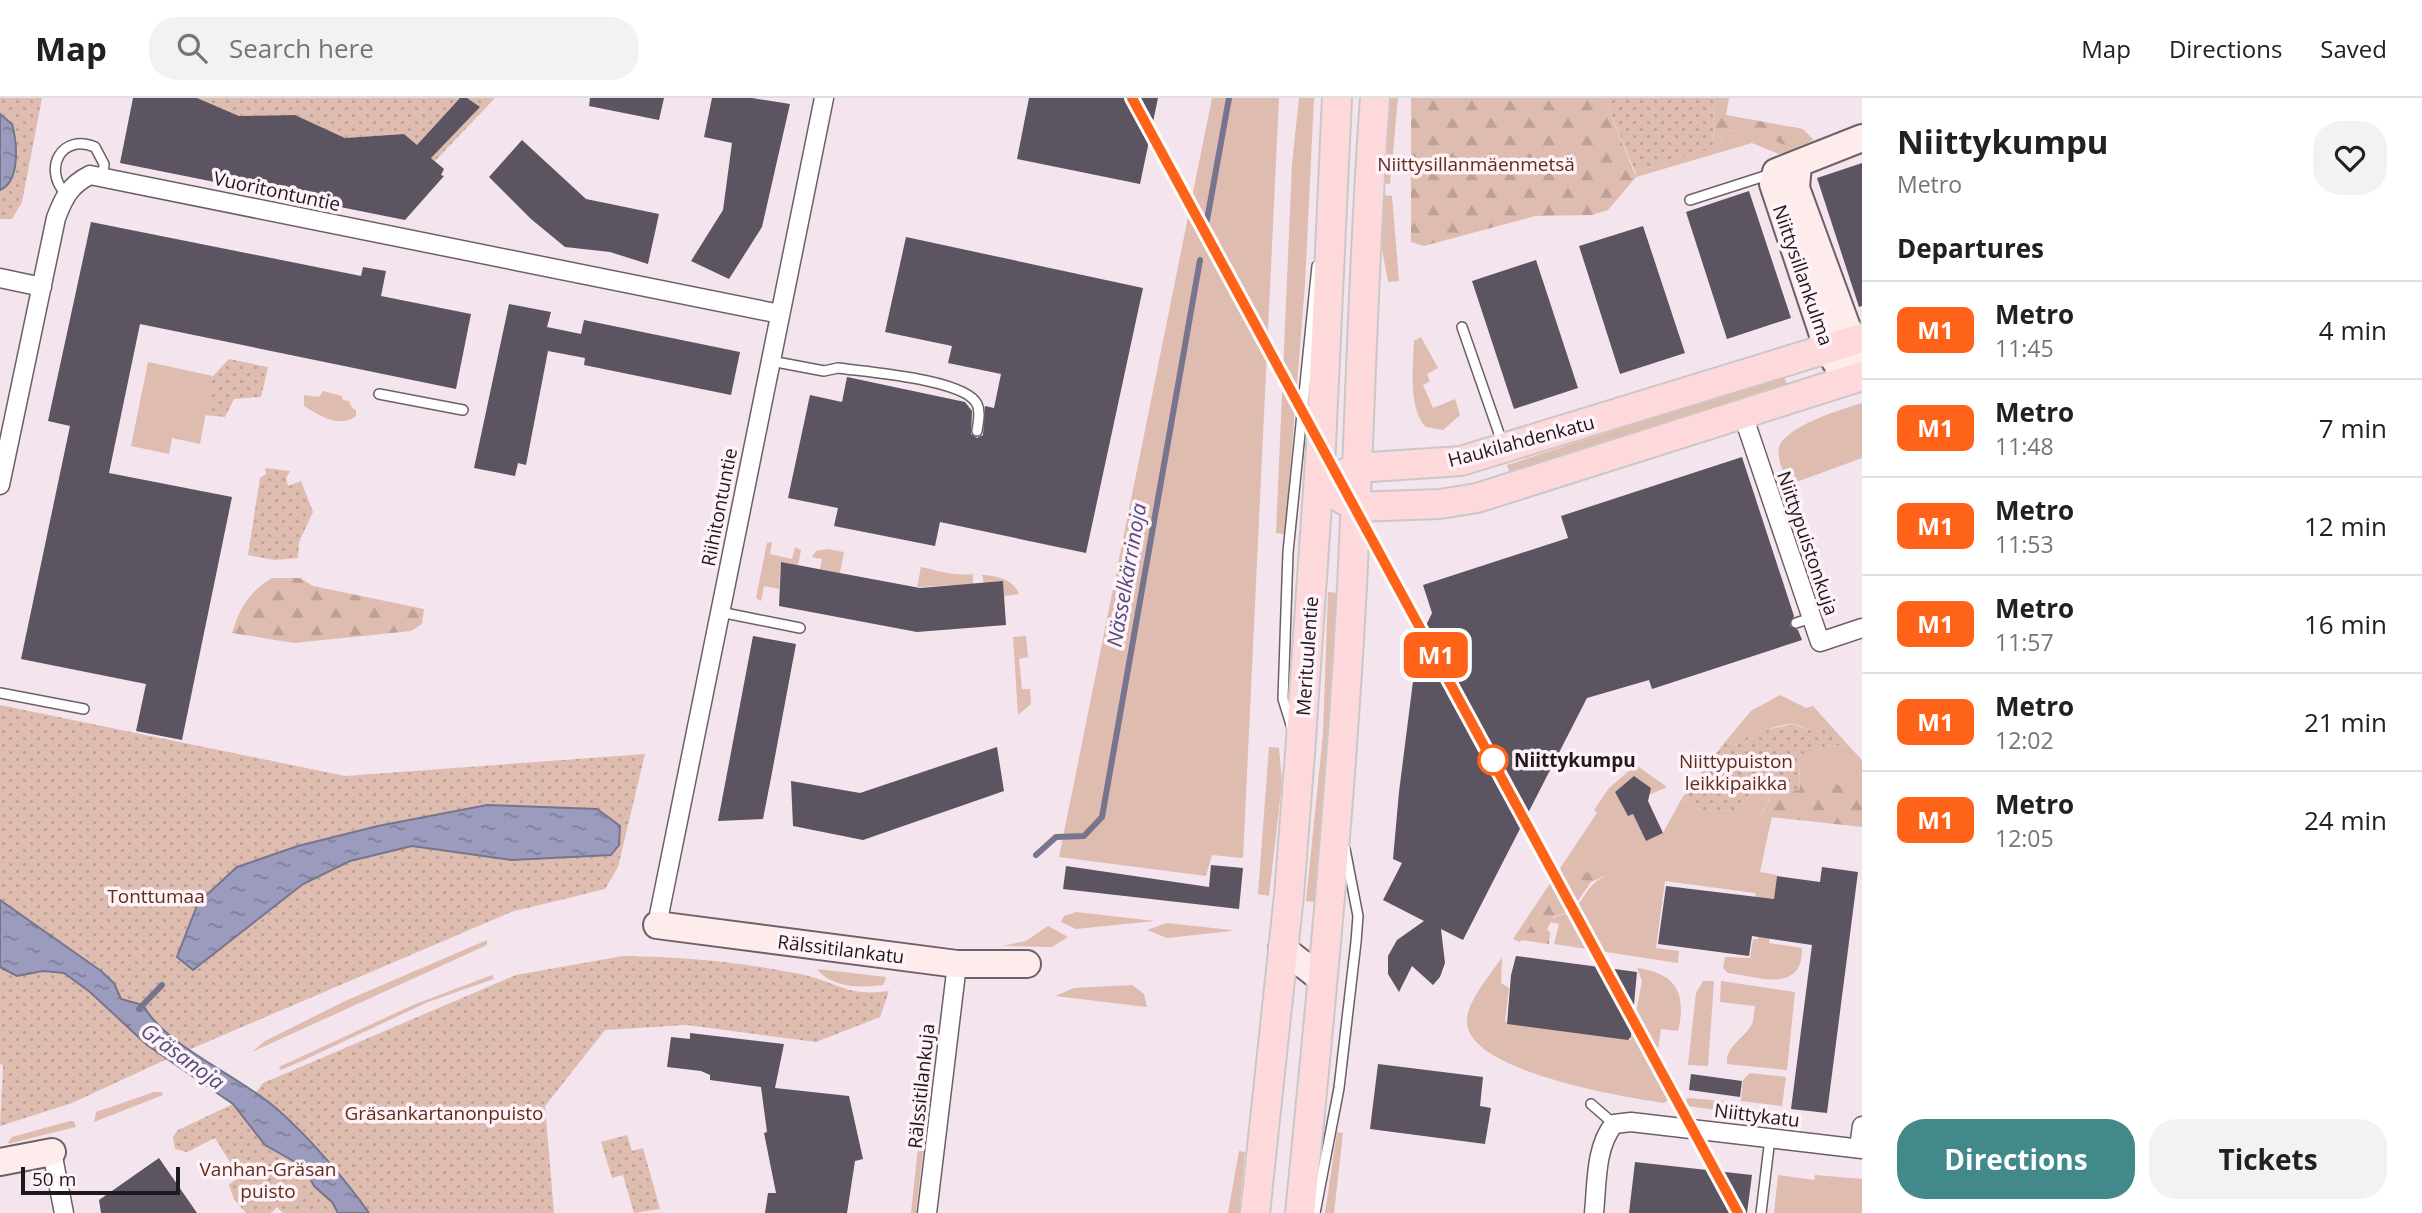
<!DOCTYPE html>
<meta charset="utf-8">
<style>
:root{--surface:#fff;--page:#f2f2f2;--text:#202124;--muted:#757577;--line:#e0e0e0;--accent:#41898a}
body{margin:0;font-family:"Open Sans",sans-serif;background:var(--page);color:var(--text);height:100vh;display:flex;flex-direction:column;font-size:26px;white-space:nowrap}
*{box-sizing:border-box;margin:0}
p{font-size:23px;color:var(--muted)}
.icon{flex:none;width:38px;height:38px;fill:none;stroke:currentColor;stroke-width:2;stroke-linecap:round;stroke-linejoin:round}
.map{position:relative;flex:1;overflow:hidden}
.details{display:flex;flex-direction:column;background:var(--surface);width:560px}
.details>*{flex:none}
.badge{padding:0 14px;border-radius:10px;font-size:24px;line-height:46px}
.scale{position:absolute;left:21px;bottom:18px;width:159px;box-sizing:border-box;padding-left:7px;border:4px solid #1e191c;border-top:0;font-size:19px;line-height:24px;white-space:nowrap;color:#1e191c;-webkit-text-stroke:5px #fff2f9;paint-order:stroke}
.map>.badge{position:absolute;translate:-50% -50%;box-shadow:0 0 0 4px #fff}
h2{padding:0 35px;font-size:26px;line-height:63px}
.round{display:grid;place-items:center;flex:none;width:74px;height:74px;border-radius:28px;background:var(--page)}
.head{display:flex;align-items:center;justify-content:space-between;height:119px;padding:0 35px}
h1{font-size:33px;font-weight:700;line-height:52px}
.primary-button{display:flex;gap:14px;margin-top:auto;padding:14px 35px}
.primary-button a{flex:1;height:80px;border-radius:28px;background:var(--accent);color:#fff;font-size:28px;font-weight:700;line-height:80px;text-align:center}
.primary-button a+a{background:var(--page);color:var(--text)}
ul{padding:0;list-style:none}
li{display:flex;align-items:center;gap:21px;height:98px;padding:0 35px;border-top:2px solid var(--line)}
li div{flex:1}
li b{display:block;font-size:26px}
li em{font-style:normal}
li .badge{min-width:77px;font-weight:700;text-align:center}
header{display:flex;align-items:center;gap:42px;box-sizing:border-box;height:98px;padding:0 35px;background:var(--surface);border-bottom:2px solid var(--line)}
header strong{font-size:33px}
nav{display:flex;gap:38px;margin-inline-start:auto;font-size:24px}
.search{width:490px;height:63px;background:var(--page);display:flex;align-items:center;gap:18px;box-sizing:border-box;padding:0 24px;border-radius:28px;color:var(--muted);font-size:26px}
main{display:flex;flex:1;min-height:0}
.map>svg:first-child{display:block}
</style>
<header>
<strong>Map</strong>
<div class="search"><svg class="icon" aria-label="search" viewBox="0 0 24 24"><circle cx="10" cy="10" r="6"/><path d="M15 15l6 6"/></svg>Search here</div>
<nav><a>Map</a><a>Directions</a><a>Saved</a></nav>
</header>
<main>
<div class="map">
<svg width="1862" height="1115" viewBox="0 0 1862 1115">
<defs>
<pattern id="forest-firs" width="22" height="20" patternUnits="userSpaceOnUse" patternTransform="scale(1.75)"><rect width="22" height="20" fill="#debcaf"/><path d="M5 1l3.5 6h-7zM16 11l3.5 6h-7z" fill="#bea196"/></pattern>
<pattern id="park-dots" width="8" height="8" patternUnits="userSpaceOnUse" patternTransform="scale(1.75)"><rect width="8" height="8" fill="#debcaf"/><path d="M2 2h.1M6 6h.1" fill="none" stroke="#bea196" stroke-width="1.8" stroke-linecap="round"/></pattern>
<pattern id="water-ripples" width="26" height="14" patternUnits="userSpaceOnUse" patternTransform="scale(1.75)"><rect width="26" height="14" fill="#9b9cbd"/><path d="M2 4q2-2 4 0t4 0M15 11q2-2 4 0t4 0" fill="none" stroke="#7e7e99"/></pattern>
</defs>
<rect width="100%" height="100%" fill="#f4e4ed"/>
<path fill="#debcaf" d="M1212,0H1279L1243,760L1212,757L1206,778L1059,759Z
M1299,0H1314L1305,186L1285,436L1276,435L1292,66Z
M1388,0H1398L1390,86L1383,85Z
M1723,32C1749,33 1770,38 1792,52L1779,56L1752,45L1636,79L1635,74L1721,47Z
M1381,97L1392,98L1399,183L1388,184L1379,135Z
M1421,239L1438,270L1427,276L1430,283L1423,287L1433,310L1455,301L1460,317L1443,332L1426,329C1408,311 1413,268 1414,243Z
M148,264L213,278L200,346L172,340L169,356L131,348Z
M1784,278L1787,287L1510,376L1507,367Z
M323,293L342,298L343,302L349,303L352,310L356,312V318C339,331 319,317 304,308V297L319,299Z
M1862,305V360L1788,387C1785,377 1776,360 1779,349C1786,328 1842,311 1862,305Z
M772,444L770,456L792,461L795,449L801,452L798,467L781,464L779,491L764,488L761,503L756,500L767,445Z
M827,451L844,454L840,475L820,471L822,461L812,459L816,453Z
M921,469C931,471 943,475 954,476C973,478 1010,472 1019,496L1004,498L1003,484L984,485L982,477H973V486L917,489Z
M1328,494L1338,495L1316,804L1306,803L1323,636Z
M1026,538L1028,559L1019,561L1022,591H1030L1031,606L1018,617L1013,539Z
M1780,597L1806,610L1813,608L1831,628C1808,642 1806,624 1788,626C1769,630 1753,636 1736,647L1725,644L1751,613Z
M1827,647L1849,648L1862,662V694C1839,689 1824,677 1800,683L1799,663Z
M1269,649L1279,650L1282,684L1269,798L1258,796Z
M1636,667L1667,689L1649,697L1651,690L1634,678L1615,694L1628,717L1633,716L1646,743L1663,735L1682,700L1701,714L1735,712L1768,681H1773V693L1761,717L1772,718L1760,774L1777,777L1769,845L1802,850C1803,896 1759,879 1728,875L1723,870L1725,859L1750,860L1753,841H1758L1761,822L1755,795L1665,783L1656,850L1679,853L1678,865L1554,846L1559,826L1549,824C1555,816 1562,819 1569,814C1585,805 1585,787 1605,778L1571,772L1520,844L1513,841L1597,715L1594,712L1609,690Z
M1076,814L1155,823L1076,831L1061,824L1064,818Z
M1167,825L1231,832L1232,833L1167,840L1147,832Z
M1048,828L1068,839L1052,849L1002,848L1026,843Z
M487,842V847L252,954L265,943L345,903Z
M1502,859L1501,885L1509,890L1505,923L1508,926L1631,942L1642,883L1637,870C1676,875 1687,895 1678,933L1661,931L1655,974L1673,977L1671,1000L1664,1005C1625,999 1470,974 1467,925C1466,903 1491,877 1502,859Z
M817,871L885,879L886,881L883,887C861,890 832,890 817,871Z
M492,877L494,881L428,904L302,963L281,972L279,969L413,907Z
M1703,883H1714L1708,968L1688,967L1696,895Z
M1721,883L1795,894L1787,972L1727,966C1725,948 1745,940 1752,926C1754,922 1754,913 1755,908L1720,904Z
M1132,887L1144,896L1147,909L1055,898L1074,890Z
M928,956L934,957L916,1115H911Z
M1750,975L1786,979L1782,1008L1741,1003L1743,982Z
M154,994H162L163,997L94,1024L96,1014Z
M1689,1000L1724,1003L1742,1009L1739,1015L1687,1008L1686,1001Z
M70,1023H74L76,1029L7,1046L12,1039Z
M1337,1034L1343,1035L1334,1115H1325Z
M1239,1053L1245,1054L1239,1115H1228Z
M1778,1077L1814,1082L1815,1077L1862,1081V1115H1774Z"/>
<path fill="url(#forest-firs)" d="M1411,0H1604L1636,79L1608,112L1592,117L1535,118L1424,148L1411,144Z
M1714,0H1729L1726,17L1803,31L1814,42L1792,52C1770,38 1749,33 1723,32L1721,47L1713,50Z
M272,480H300L313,488L424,511L422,526L411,533L294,545L232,535C240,509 249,494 272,480Z
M1814,679L1862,694V729L1761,718L1773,693L1800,692V683Z
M1571,772L1606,777L1591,784L1570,814L1553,819L1547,832L1550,834L1549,846L1521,842Z"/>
<path fill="url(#park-dots)" d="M0,0H42L22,104L12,121H0Z
M197,0H495L435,63L404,36L345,40L295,17L239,18Z
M1604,0H1714L1713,50L1635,74Z
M229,261L268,269L261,299L234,301L225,319L205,317L213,278Z
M265,370L290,373L286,380L288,388L301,383L313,414L299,444L298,460L274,462L248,457L260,380L266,376Z
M0,607L345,678L645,656L618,769L605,791L511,814L165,962L72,1005L0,1028L3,968L0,965Z
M1794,626C1808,632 1815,637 1831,628L1849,648L1827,647L1799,663L1800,692L1773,693V681H1768L1735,712L1701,714L1682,700L1725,644L1736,647L1755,634Z
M623,858C684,859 740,864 800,876C838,884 845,899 889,893L880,919L816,944L687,927L605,932L545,1008L554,1115H369L276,1010L255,996L263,985L516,877Z
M233,1006L265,1047L304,1069L314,1088L332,1104L338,1115H283L277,1109L271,1115H246L234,1101L229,1087L239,1079L215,1040L187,1054L175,1051L173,1039L178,1032Z
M627,1037L632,1053L643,1050L660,1111L634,1115L623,1077L612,1080L601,1044Z"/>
<path fill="url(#water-ripples)" stroke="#76758d" stroke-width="2" d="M0,16L12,26C17,44 21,83 0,92Z
M487,707L597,711L620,728L619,747L611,757L511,762L412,748L350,763L303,786L193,872L177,859L198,805L237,769L298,748L378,728Z
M0,802L101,873L114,885L121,901L143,907C166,949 240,978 277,1011C308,1038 345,1081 369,1115H338L332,1104L314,1088L304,1069L265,1047L233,1006L147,947L90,894L64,875L43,873L17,878L0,869Z"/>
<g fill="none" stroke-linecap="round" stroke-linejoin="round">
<path stroke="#76758d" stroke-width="6" d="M1207,122L1229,0
M1036,757L1056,739L1084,738L1102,719L1200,162
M139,911L162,887"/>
</g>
<path fill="#5c5460" d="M133,0H197L239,18L295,17L345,40L404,36L417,47L460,0H467L480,9L431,60L444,71L441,77L444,78L405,122L120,65Z
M590,0H664L659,22L589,8Z
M712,0H752L790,6L762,129L729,181L691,163L723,112L732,45L704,39Z
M1029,0H1158L1140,86L1017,61Z
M522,42L586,101L659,116L648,166L610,154L565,149L531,121L489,79Z
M1862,65V208L1859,209L1817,80Z
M1749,93L1791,220L1727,241L1686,114Z
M91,124L361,178L363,169L386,173L381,198L471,216L456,291L140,226L109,375L232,399L182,642L136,633L146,586L21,561L70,328L48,323Z
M1643,128L1685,255L1620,276L1579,148Z
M906,139L1143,190L1086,455L940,424L935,448L834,428L838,410L788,400L810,297L842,304L847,279L965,304L972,313L971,336L977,340L983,337L985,308L994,310L1001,276L948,265L952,248L885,234Z
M1536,162L1578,290L1514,311L1472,183Z
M509,206L551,214L547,229L581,236L584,222L740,254L731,297L584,267L585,260L548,253L526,367L518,365L515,378L474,370Z
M1742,359L1794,518L1790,528L1798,532L1802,542L1652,591L1649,582L1587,600L1463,842L1441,831L1445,865L1440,879L1433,887L1412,868L1399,894L1388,876V858L1397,842L1424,823L1383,802L1402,765L1393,761L1399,694L1418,544L1432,515L1423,487L1568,440L1561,418Z
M781,464L920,490L1003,483L1006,527L917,534L779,508Z
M753,538L796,546L771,680L763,721L718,723Z
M997,649L1004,693L863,742L793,728L791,683L860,695Z
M1634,678L1651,690L1648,703L1663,735L1646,743L1633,716L1628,718L1615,694Z
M1211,767L1243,770L1239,811L1063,791L1066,768L1209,789Z
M1822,769L1858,774L1827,1015L1791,1011L1812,847L1752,838L1749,858L1658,846L1666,788L1774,801L1777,778L1820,784Z
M1516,858L1637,874L1631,939L1628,942L1507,926L1511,877Z
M690,935L784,946L775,990L849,998L863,1061L855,1063L847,1115H765L768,1095H776L764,1035L767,1034L761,989L710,982V977L701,973L667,969L671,939L690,941Z
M1378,966L1483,979L1480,1008L1491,1010L1485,1046L1370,1031Z
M1691,976L1742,983L1740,999L1689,992Z
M159,1060L197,1115H101L99,1102Z
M1635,1064L1752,1077L1747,1115H1629Z"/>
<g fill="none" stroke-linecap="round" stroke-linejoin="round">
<defs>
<path id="lane" d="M65,95C43,71 61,35 95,49L104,66L103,78
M1690,102L1771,76
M1462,229L1503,347
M771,263L824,273L838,270C866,274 965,281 977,306C981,314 978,325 977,333
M379,296L463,312
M720,514L800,530
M1796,525L1811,520
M0,595L84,611
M1292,630L1283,601L1288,454L1317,168
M1591,1006L1614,1026
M1315,1115L1339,990L1356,844L1358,818L1345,751
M1761,1115L1770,1040"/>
<path id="street" d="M0,180L42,189
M1743,317L1820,544L1862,530
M0,387L56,120C64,99 70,87 90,77L780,216
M657,827L824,0
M1859,1050L1862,1028
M52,1054L64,1115
M927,1115L957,866
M1594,1115C1597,1086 1595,1049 1614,1026L1631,1024L1862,1051"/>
<path id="secondary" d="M1798,66L1796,90L1852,243L1850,264
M1848,283L1828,252L1773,86L1776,74L1862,40
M657,827L957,866H1027
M1282,850L1323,882
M0,1064L52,1054"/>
<path id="primary" d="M1341,377L1356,370L1461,363L1862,240
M1339,399L1355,409L1440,406L1477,400L1862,278
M1255,1115L1289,797L1300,655L1321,348L1337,0
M1300,1115C1321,906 1341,698 1352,488C1360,325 1363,163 1375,0"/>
</defs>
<use href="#lane" stroke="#6c5f66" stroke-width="12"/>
<use href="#street" stroke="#6c5f66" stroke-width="21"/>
<use href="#secondary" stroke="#6c5f66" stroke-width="30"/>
<use href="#primary" stroke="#c9c8c9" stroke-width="32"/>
<use href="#lane" stroke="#fff" stroke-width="9"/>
<use href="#street" stroke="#fff" stroke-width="18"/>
<use href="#secondary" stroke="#feeced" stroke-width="26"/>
<use href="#primary" stroke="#fed9dc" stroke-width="28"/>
</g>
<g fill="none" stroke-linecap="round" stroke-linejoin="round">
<defs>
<path id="line" d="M1132,0L1738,1115"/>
</defs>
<use href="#line" stroke="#fff" stroke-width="16"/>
<use href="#line" stroke="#ff6319" stroke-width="10"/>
</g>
<circle fill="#fff" stroke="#ff6319" stroke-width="3.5" cx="1493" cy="662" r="14"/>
<g text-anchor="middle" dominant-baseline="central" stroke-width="7" stroke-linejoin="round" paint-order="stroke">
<g font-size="19" fill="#5f2e19" stroke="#fff2f9">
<text x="1476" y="66">Niittysillanmäenmetsä</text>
<text x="1736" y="663">Niittypuiston<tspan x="1736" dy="22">leikkipaikka</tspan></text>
<text x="156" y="798">Tonttumaa</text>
<text x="444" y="1015">Gräsankartanonpuisto</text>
<text x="268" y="1071">Vanhan-Gräsan<tspan x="268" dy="22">puisto</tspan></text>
</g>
<g font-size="19" fill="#1e191c" stroke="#fff2f9">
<text transform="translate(277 93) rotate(12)">Vuoritontuntie</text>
<text transform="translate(1803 177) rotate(71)">Niittysillankulma</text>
<text transform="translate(1521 343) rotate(-15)">Haukilahdenkatu</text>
<text transform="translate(719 409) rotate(-79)">Riihitontuntie</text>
<text transform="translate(1808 445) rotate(71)">Niittypuistonkuja</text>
<text transform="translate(1307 558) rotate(-86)">Merituulentie</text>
<text transform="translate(841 851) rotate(7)">Rälssitilankatu</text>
<text transform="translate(921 988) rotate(-84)">Rälssitilankuja</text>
<text transform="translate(1757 1017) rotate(7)">Niittykatu</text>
</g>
<g font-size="19" font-weight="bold" fill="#1e191c" stroke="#fff2f9" text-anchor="start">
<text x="1514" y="662">Niittykumpu</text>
</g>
<g font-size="21" font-style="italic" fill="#4f4e7e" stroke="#fff2f9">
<text transform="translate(1126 477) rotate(-80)">Nässelkärrinoja</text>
<text transform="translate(183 958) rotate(36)">Gräsanoja</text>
</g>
</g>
</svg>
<div class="scale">50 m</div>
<b class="badge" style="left:1436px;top:557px;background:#ff6319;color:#fff">M1</b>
</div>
<section class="details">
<div class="head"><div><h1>Niittykumpu</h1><p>Metro</p></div><a class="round"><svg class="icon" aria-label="heart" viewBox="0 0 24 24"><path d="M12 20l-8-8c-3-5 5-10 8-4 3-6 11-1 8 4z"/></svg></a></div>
<h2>Departures</h2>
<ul>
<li><span class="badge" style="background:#ff6319;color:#fff">M1</span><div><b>Metro</b><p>11:45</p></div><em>4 min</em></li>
<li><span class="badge" style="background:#ff6319;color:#fff">M1</span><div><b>Metro</b><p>11:48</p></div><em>7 min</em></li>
<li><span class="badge" style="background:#ff6319;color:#fff">M1</span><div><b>Metro</b><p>11:53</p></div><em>12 min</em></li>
<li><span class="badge" style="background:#ff6319;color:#fff">M1</span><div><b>Metro</b><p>11:57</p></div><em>16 min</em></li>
<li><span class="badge" style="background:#ff6319;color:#fff">M1</span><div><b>Metro</b><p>12:02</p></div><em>21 min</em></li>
<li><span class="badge" style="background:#ff6319;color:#fff">M1</span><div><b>Metro</b><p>12:05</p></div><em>24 min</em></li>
</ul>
<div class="primary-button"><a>Directions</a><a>Tickets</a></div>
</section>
</main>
